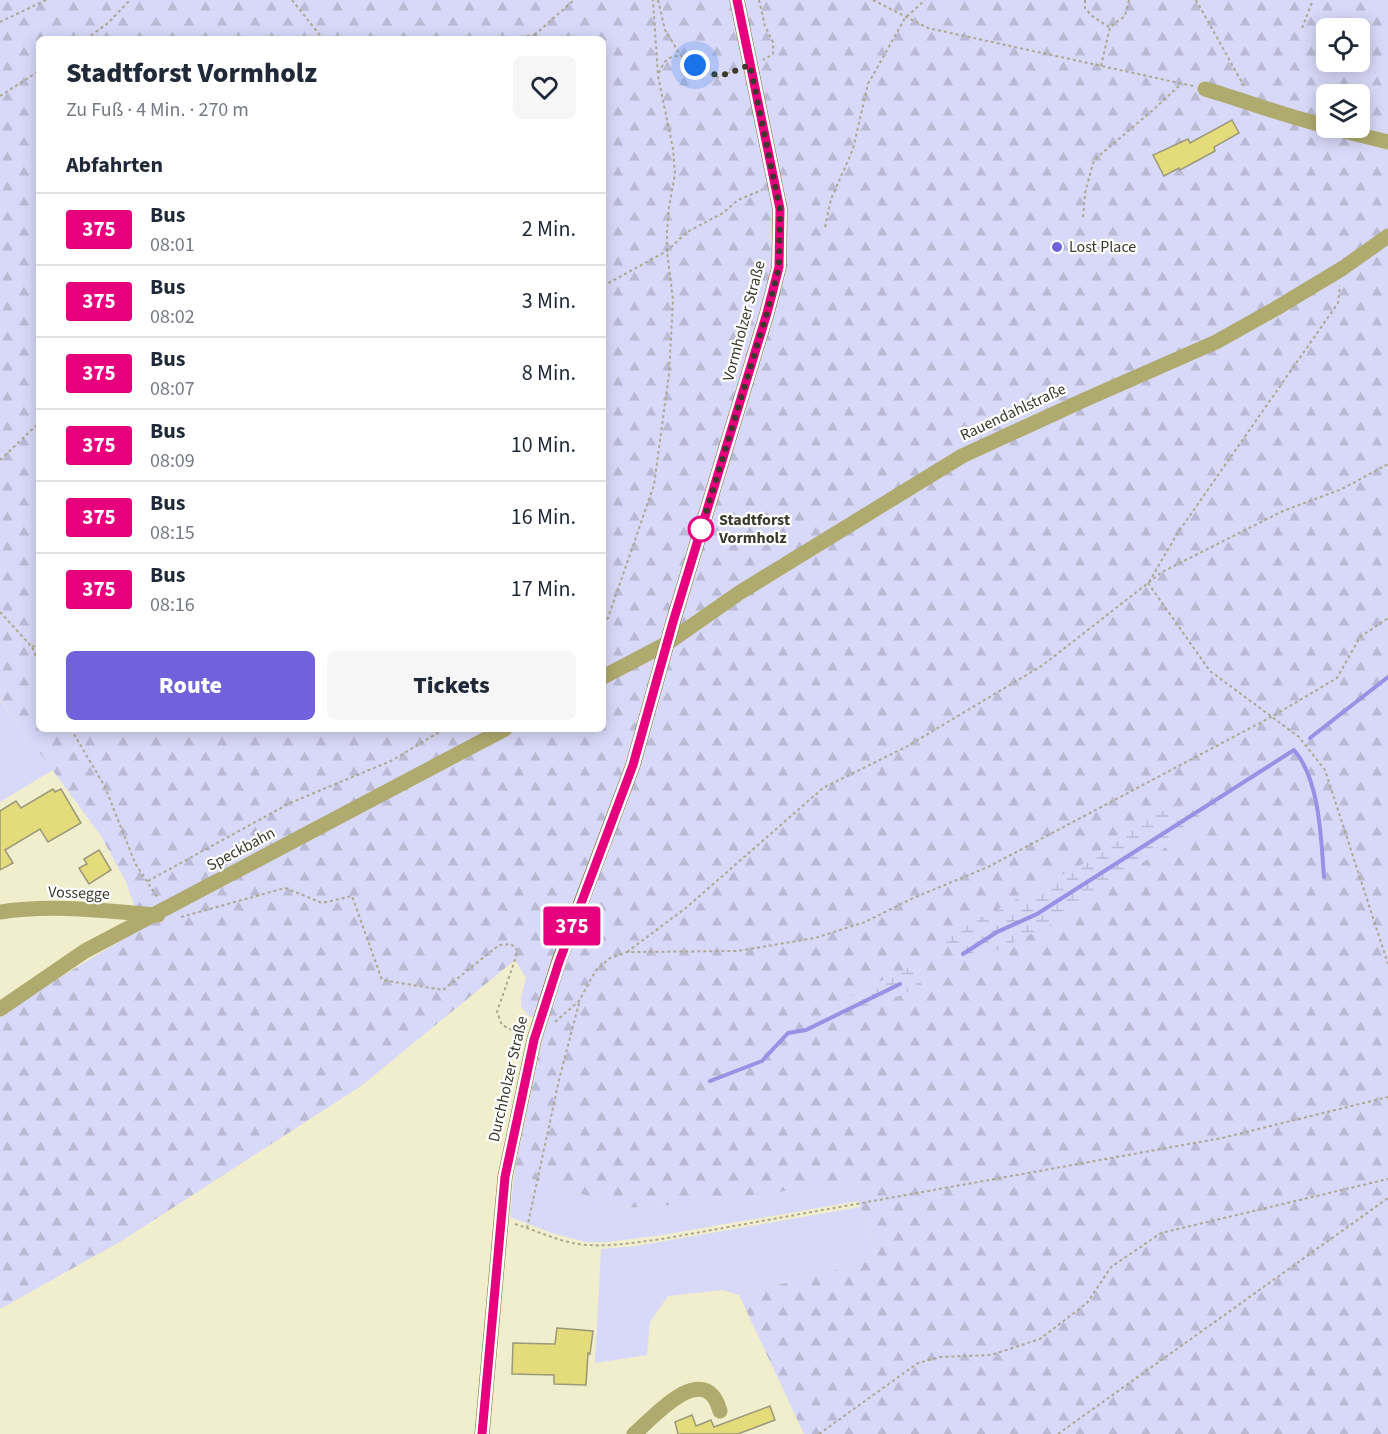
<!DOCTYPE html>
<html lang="de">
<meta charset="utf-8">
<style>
:root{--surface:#fff;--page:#f6f6f7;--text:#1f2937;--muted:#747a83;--line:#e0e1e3;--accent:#7161db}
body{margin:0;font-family:"Source Sans 3",sans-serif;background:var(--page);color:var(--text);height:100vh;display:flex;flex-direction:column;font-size:22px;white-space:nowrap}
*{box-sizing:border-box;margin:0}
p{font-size:20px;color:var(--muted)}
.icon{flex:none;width:33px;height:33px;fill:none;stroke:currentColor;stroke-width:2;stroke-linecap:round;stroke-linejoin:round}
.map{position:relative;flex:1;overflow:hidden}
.drawer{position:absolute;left:36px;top:36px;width:570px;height:696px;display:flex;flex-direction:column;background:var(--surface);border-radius:9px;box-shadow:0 3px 15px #0003}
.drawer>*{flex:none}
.badge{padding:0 12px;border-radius:4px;font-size:21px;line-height:39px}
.buttons{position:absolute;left:1316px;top:18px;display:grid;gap:12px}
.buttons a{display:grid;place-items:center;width:54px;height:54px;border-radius:9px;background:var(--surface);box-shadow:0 3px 15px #0003;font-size:30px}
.you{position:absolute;width:30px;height:30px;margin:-15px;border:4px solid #fff;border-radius:50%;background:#1a73e8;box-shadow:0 0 0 9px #1a73e833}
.map>.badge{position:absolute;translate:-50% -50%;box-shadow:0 0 0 3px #fff}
h2{padding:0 30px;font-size:22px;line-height:54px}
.round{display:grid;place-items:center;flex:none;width:63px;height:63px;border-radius:9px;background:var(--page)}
.head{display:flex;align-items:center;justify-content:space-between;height:102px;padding:0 30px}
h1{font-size:28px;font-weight:800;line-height:45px}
.action{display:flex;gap:12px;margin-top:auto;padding:12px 30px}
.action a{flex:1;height:69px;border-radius:9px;background:var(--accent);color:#fff;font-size:24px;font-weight:800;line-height:69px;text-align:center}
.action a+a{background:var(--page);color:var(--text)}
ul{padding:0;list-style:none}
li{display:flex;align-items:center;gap:18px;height:72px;padding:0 30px;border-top:2px solid var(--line)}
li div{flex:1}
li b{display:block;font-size:22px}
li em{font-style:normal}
li .badge{min-width:66px;font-weight:700;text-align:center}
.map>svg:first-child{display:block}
</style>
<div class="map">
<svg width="1388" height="1434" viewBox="0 0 1388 1434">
<defs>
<pattern id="forest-firs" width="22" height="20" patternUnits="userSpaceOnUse" patternTransform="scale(1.5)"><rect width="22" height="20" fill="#d8d8f8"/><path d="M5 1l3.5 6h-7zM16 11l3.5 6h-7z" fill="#babad5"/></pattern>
<pattern id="wetland-marsh" width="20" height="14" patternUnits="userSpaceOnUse" patternTransform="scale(1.5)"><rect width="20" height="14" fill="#d8d8f8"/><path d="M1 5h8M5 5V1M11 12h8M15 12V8" fill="none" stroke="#babad5"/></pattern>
</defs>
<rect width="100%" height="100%" fill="#f1eecd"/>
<path fill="#d8d8f8" d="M0,700L53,770L0,802Z
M514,1173L627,1208L668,1205L852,1182L858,1201L662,1235L608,1242H586L552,1233L510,1217Z
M860,1207L878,1259L739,1295L723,1290L668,1296L650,1322L647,1355L595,1363L601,1249L636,1246Z"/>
<path fill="url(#forest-firs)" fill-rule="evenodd" d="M0,0H1388V1434H804L739,1295L878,1259L852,1183L668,1205L627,1208L514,1173L546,1020L529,1016L521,1007V997L526,978L515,960L361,1086L123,1240L0,1309V1017L24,999L142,928L126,882L101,836L0,699ZM1326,28H1359V62H1326ZM39,39H603V729H39ZM1326,94H1359V128H1326Z"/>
<path fill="url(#wetland-marsh)" d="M1174,805L1219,811L1052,924L970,963L942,939L1088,861L1119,835Z
M910,967L923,986L876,1005L837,1009L839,1001Z"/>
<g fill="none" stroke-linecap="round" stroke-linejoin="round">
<path stroke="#9792e5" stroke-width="4" d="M1310,738L1388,677
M963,954L997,932L1037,914L1294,750C1320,780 1321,839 1324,877
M710,1081L762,1061L788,1033L806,1030L900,984"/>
</g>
<path fill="#e4db7b" stroke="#9b997a" stroke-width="1.5" d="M1232,120L1239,133L1214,147L1215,151L1180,170L1179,168L1164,176L1153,155L1188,139L1190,143Z
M53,789L55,792L61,789L81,823L48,842L40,829L5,850L13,863L0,870V811L16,801L21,808Z
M99,850L111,870L89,884L79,868L87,864L84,859Z
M557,1328L593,1331L590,1354L588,1353L586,1385L554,1384V1375L512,1374L513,1343L555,1344Z
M770,1406L775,1420L738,1434H678L675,1422L692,1415L696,1426L711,1420L714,1427Z"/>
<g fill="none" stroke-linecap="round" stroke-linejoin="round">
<path stroke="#aca990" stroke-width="2" stroke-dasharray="3 3" stroke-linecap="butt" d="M292,0L323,39
M658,0L665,30L681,56L709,74L718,77L736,70
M759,0L765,26L773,42V54L763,60
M873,0L928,28L1193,86
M1085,0V8L1092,16L1109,27
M1196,0L1244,86
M0,22L46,0
M1302,28L1313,0
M86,39L108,23L130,0
M503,39L535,35
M530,39L574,0
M1101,66L1110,27L1125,16L1129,0
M659,73C663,63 668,55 680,56
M0,96L39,71
M1083,217L1085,193L1094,160L1153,110L1181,84
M825,227L831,199L853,149L868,84L905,18L925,0
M603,286L667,251L687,232L723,213L738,200L762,190
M0,460L39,423
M1149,582L1177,534L1338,303L1340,286
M1148,583L1210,671L1299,737L1325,770L1388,964
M0,612L32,647L39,663
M603,624L608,618L654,485L669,374L673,300L667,251V232L669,207L675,174L673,149L658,76L653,0
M32,647L39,643
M71,729L105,787L135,863L157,897
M148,881L290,803L393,760L444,729
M181,917L285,888L322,903L352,896L382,980L443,990L499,945L511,944L518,951L497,1012L502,1025L522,1035
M627,952L687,907L823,788L906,747L1043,665L1162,572L1283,511L1342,489L1388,464
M555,1022L579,1001L596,970L610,958L627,952L738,951L815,938L865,922L911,899L988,867L1273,716L1337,678L1360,637L1388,618
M515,1224C531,1229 547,1236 564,1241C597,1250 629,1243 662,1239L1222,1138L1388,1097
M527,1228L559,1080L579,1003
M819,1434L918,1363L940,1357L991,1355L1040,1339L1087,1303L1111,1267L1161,1233L1388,1179
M1058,1434L1388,1198"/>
<path stroke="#afaa6e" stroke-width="15" d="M1205,89C1246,101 1285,116 1326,126
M1332,128L1388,142
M603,677L666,644L739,593L962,456L1084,400L1216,342L1275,309L1343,268L1388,236
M0,912C52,904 106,911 158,915
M0,1009L85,951L505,729
M634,1434C655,1416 705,1358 720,1411"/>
<path stroke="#77712a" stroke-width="15" d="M482,1434L505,1177L534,1040L559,961L633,765L673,622L767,313L779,267L780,209L737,0"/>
</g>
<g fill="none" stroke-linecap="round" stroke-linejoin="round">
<defs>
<path id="line" d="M482,1434L505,1177L534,1040L559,962L633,765L673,622L767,313L779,267L780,209L737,0"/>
</defs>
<use href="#line" stroke="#fff" stroke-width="14"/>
<use href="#line" stroke="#e6007e" stroke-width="9"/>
<path stroke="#3a392c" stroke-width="6" stroke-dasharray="0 10.8" d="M695,65C720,81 723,75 750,65L780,209L779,267L767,313L701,529"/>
</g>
<circle fill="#7161db" stroke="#fff" stroke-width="2" cx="1057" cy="247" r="6"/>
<circle fill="#fff" stroke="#e6007e" stroke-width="3" cx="701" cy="529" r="12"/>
<g text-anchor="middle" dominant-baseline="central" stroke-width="4.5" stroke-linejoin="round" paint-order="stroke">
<g font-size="16" fill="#3a392c" stroke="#fff" text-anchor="start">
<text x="1069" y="247">Lost Place</text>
</g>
<g font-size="16" fill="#3a392c" stroke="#fff">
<text transform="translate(744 321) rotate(-75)">Vormholzer Straße</text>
<text transform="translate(1013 412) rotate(-25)">Rauendahlstraße</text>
<text transform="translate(241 849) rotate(-28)">Speckbahn</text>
<text transform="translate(79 893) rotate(2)">Vossegge</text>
<text transform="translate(508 1079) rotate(-77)">Durchholzer Straße</text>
</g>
<g font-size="16" font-weight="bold" fill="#3a392c" stroke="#fff" text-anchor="start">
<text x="719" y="520">Stadtforst<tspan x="719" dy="18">Vormholz</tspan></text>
</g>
</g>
</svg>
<div class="buttons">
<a><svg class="icon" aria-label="locate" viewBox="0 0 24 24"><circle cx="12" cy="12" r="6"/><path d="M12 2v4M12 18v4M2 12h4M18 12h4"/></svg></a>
<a><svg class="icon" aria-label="layers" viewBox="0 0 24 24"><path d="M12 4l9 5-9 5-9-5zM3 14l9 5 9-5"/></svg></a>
</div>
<div class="you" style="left:695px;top:65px"></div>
<b class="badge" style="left:572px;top:926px;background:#e6007e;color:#fff">375</b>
<section class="drawer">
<div class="head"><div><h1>Stadtforst Vormholz</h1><p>Zu Fuß · 4 Min. · 270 m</p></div><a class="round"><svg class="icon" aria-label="heart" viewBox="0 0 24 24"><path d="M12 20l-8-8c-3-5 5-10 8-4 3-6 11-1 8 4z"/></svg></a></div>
<h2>Abfahrten</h2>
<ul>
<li><span class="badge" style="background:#e6007e;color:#fff">375</span><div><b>Bus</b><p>08:01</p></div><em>2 Min.</em></li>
<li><span class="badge" style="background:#e6007e;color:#fff">375</span><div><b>Bus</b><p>08:02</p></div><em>3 Min.</em></li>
<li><span class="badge" style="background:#e6007e;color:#fff">375</span><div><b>Bus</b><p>08:07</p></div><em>8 Min.</em></li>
<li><span class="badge" style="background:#e6007e;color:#fff">375</span><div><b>Bus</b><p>08:09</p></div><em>10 Min.</em></li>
<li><span class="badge" style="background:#e6007e;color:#fff">375</span><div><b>Bus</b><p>08:15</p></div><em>16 Min.</em></li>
<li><span class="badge" style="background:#e6007e;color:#fff">375</span><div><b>Bus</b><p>08:16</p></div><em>17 Min.</em></li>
</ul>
<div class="action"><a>Route</a><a>Tickets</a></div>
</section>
</div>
